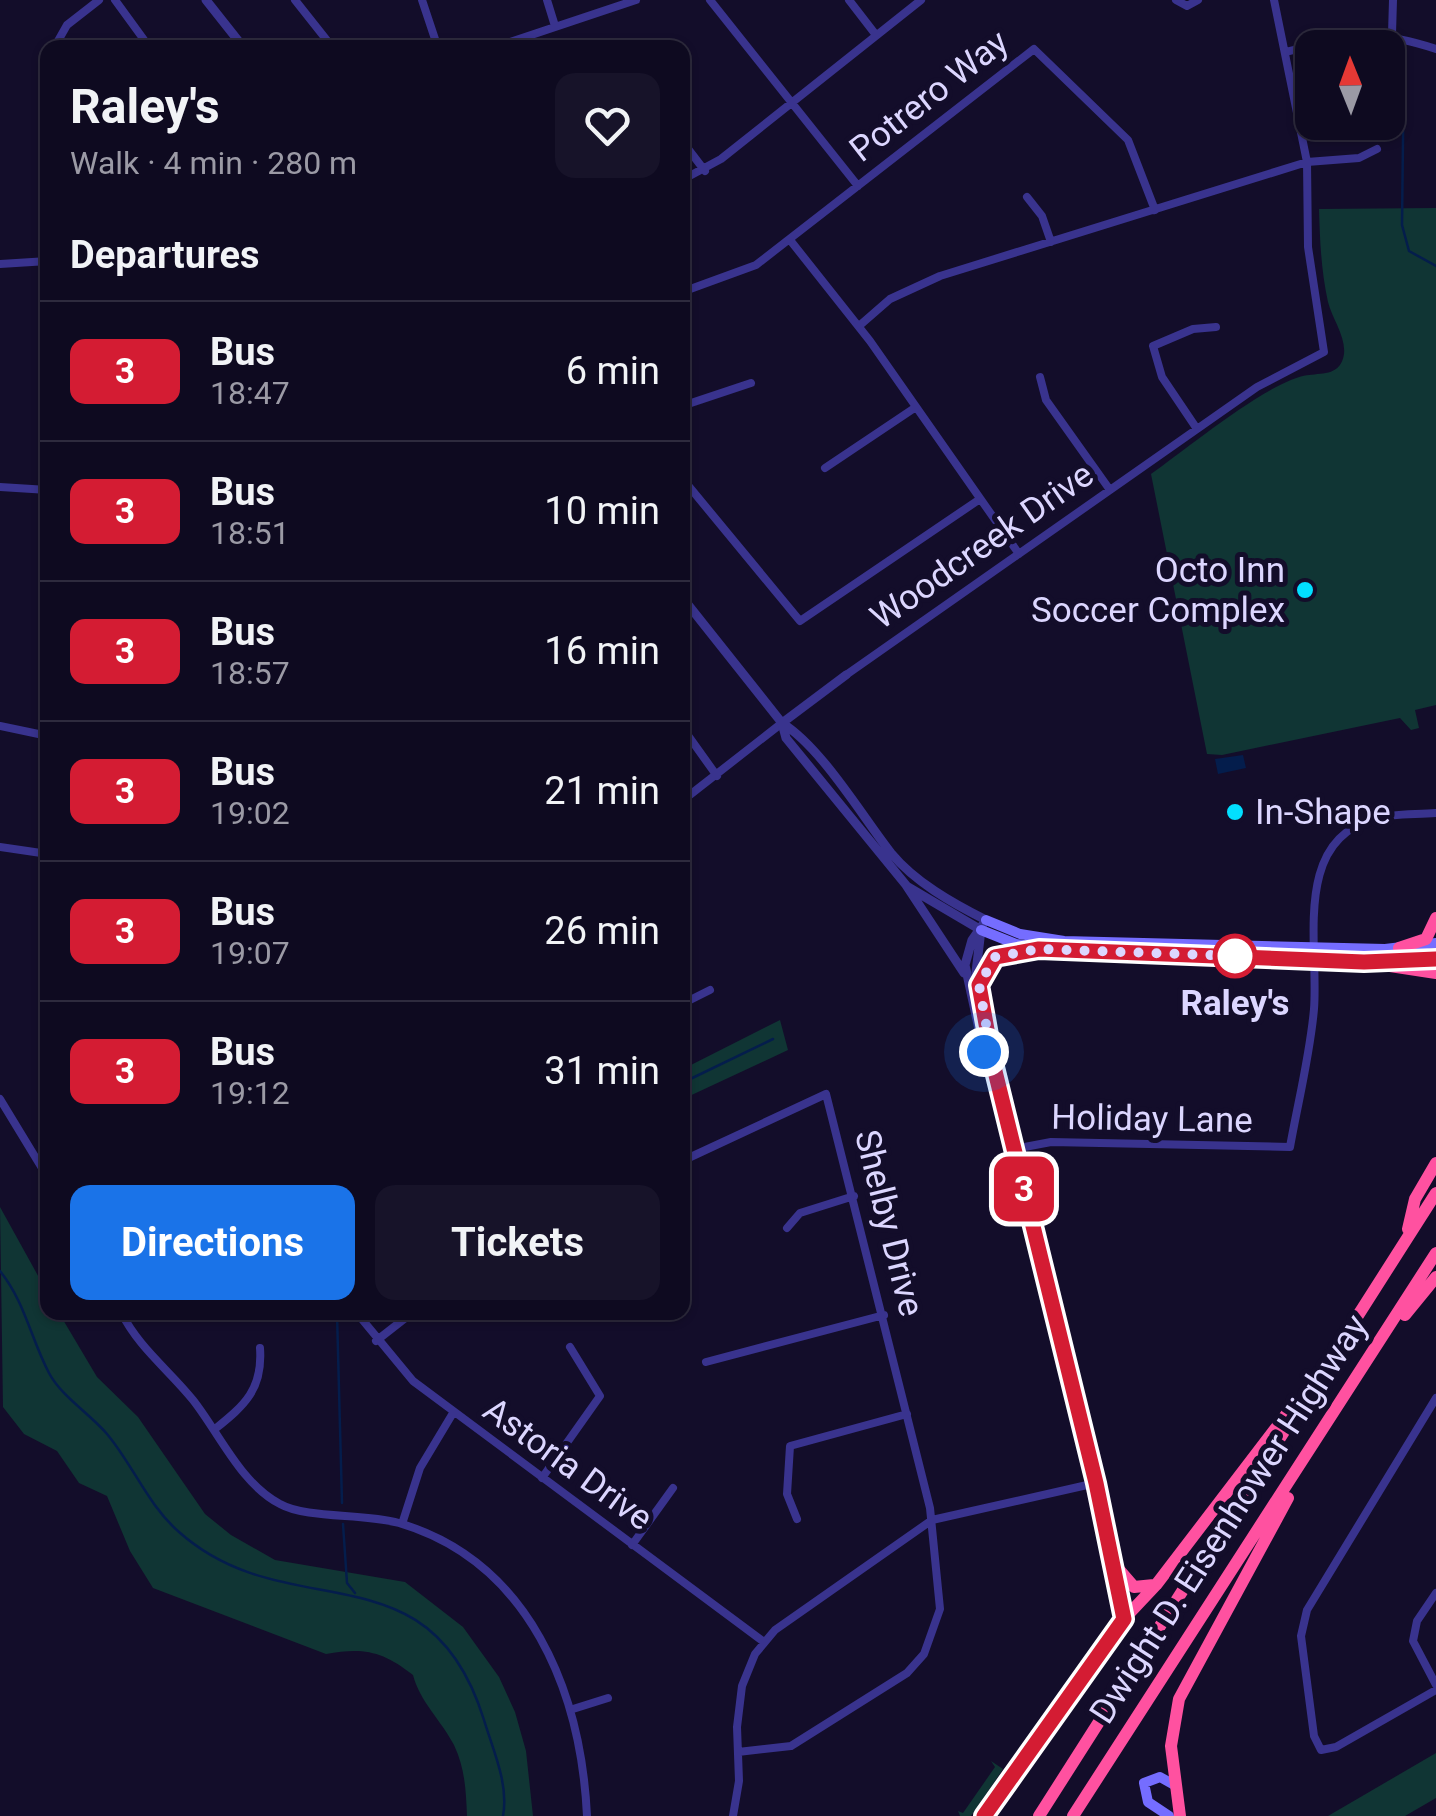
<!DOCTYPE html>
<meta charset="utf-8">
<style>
:root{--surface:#0e0a20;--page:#171329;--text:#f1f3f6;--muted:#9b9aa5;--line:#2e2b3e;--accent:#1a73e8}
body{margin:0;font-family:Roboto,sans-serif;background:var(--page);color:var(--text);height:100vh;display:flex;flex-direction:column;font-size:38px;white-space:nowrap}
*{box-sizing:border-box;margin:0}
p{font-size:32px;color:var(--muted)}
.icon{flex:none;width:55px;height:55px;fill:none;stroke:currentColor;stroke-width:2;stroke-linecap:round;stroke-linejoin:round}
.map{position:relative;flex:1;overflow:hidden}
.panel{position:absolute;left:40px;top:40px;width:650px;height:1280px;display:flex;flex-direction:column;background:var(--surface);border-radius:20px;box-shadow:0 2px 8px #0004,0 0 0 2px var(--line)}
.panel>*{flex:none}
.badge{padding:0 20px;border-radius:15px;font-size:35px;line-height:65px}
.needle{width:65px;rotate:359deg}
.buttons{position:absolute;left:1295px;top:30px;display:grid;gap:20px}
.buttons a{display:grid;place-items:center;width:110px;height:110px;border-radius:20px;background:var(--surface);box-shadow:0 2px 8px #0004,0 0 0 2px var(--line);font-size:50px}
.you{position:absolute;width:50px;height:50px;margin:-25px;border:8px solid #fff;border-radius:50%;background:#1a73e8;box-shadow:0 0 0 15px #1a73e833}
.map>.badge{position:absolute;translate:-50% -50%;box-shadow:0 0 0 5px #fff}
h2{padding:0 30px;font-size:38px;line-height:90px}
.round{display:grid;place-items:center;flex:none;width:105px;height:105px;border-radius:20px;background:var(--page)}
.summary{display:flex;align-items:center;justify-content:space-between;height:170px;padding:0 30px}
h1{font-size:48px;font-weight:700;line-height:75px}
.cta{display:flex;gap:20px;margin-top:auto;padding:20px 30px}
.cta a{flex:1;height:115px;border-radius:20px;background:var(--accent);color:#fff;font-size:40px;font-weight:700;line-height:115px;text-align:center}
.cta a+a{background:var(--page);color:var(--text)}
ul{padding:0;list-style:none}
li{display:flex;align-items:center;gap:30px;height:140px;padding:0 30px;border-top:2px solid var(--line)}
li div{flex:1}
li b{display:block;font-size:38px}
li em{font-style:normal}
li .badge{min-width:110px;font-weight:700;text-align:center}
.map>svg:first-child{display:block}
</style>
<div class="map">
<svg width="1436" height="1816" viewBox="0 0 1436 1816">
<rect width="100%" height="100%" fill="#130d2a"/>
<path fill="#103534" d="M1436,208V705L1415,710L1419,728L1411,730L1400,718L1222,755L1207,754L1151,474C1184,451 1272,378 1309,375C1324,373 1341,375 1344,354C1346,337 1332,318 1328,302C1321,270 1320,241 1319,209Z
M780,1020L788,1050L683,1099V1069Z
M0,1207L47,1292L48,1312L59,1313L97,1377L138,1417L205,1514L231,1535L275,1560L405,1582L463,1627L499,1677L515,1712L526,1751L533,1816H467C466,1791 465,1768 454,1745C441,1720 420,1702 413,1675C383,1651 363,1647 326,1654L153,1588L130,1551L107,1496L79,1483L57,1451L24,1434L3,1407Z
M1436,1753V1798L1405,1816H1328Z
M991,1761L1003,1769L971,1816H960L958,1811L963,1813L995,1767Z"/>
<path fill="#041d4c" d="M1243,755L1246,768L1218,774L1215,759Z"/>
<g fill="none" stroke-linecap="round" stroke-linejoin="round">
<path stroke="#041d4c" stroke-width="2.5" d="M1404,54L1402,225L1409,251L1436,266
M682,1083L773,1039
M0,1271C25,1302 31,1339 49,1373C61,1396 90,1414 107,1434C133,1465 148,1505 179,1532C289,1630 429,1542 484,1720C493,1750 509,1784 503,1816
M337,1314L342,1503
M343,1524L347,1583L355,1593"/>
<path stroke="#39338e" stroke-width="8" d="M115,0L150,48
M295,0L333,48
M422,0L438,48
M547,0L555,26
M710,0L858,186
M849,0L876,35
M1176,0L1187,6L1198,0
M1392,34L1393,0
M54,48L67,25L99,0
M492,48L636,0
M1285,52C1350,38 1370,27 1436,49
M48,77V86
M682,141L705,171
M682,180L721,159L921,0
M1027,197L1042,216L1051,242
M790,240L870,341L1019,554
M0,264L48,261
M682,292L756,265L1034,49L1128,140L1155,210
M859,326L890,299L940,276L1307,162L1359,158L1377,149
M1040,377L1046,400L1110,490
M682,406L751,383
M1197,429L1162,377L1153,346L1193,329L1216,327
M825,468L916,407
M682,478L800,621L980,499
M0,487L48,490
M43,611L48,613
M846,675L1257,387L1324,352L1308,247L1307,162L1274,0
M0,726L48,736
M682,727L717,776
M682,801L782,723
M0,847L48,854
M682,875H686
M682,1004L710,990
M0,1099L48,1178
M1014,1149L1051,1142L1290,1147C1298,1102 1310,1055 1314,1009C1319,946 1292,841 1374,819C1394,813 1416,815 1436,813
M682,1161L826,1094L930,1508L940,1609L924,1654L907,1673L791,1746L738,1752
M787,1228L800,1213L854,1196
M121,1312C139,1348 168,1369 193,1400C219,1433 241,1484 280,1504C307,1519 362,1513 399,1523C530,1562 581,1692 587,1816
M356,1312L413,1381L764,1642
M376,1341L413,1312
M706,1362L884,1315
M1436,1398L1307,1610L1301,1636L1314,1736L1321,1750L1336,1747L1436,1690
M215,1429C245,1405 263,1389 260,1348
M542,1478L600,1396L570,1347
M797,1519L787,1494L790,1446L907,1414
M402,1524L420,1468L453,1413
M632,1545L673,1488
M1436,1593L1417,1621L1413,1641L1436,1685
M573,1709L608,1698
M733,1816L739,1781L737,1727L742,1686L755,1654L775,1630L932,1520L1096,1483"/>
<path stroke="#39338e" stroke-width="9" d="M206,0L244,48
M682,597L782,723C822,748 862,816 891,853C915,882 952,903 986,920L972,940L965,965L984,1052L991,1061
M782,723L786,738L906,885L964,973
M782,723L846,675
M908,887L981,930
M981,930L976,972L993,1063L1096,1483L1124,1619
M980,983L995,957L1038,949"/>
<path stroke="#756dff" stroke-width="10" d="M986,920L1020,934L1064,941L1385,949L1436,943
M981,930L1016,944L1063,951L1370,962
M1387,961L1436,959
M984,1816L1124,1619
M1169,1816L1148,1802L1144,1783L1160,1777L1176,1786"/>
<path stroke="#ff51a0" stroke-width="12" d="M1399,948L1426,939L1436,918
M1364,962L1436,973
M1408,1229L1415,1199L1436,1163
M1405,1315L1436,1277
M1114,1564L1134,1587L1154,1585
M1124,1619L1156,1585L1292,1407
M1039,1816L1436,1193
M1073,1816L1436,1253
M1180,1816L1171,1746L1179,1699L1288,1498"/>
</g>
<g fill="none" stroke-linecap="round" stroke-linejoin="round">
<defs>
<path id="line" d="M984,1816L1124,1619L1096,1483L993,1063L979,985L995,957L1039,949L1364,962L1436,959"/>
</defs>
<use href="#line" stroke="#fff" stroke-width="22"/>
<use href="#line" stroke="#d41c33" stroke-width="15"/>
<path stroke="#dcd6ff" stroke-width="10" stroke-dasharray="0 18" d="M984,1052L993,1063L979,985L995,957L1039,949L1235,956"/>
</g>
<g fill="#02dfff" stroke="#130d2a" stroke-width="4">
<circle cx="1305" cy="590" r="10"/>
<circle cx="1235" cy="812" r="10"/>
</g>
<circle fill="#fff" stroke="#d41c33" stroke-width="5" cx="1235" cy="956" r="20"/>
<g text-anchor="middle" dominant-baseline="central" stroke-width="10" stroke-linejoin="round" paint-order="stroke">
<g font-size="35" fill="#dcd6ff" stroke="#130d2a">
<text transform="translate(929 96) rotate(-38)">Potrero Way</text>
<text transform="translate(982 546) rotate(-35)">Woodcreek Drive</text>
<text transform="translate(1152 1119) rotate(1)">Holiday Lane</text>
<text transform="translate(889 1223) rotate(76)">Shelby Drive</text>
<text transform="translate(568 1464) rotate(36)">Astoria Drive</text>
<text transform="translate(1229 1519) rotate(-57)">Dwight D. Eisenhower Highway</text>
</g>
<g font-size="35" fill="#dcd6ff" stroke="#130d2a" text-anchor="end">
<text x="1285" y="570">Octo Inn<tspan x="1285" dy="40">Soccer Complex</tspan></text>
<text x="1255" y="812" text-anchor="start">In-Shape</text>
</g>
<g font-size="35" font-weight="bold" fill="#dcd6ff" stroke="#130d2a">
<text x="1235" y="1003">Raley's</text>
</g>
</g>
</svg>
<div class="buttons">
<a><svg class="needle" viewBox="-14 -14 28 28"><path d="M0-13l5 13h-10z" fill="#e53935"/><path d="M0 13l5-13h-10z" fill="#9b9aa5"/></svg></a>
</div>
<div class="you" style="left:984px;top:1052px"></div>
<b class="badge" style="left:1024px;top:1189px;background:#d41c33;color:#fff">3</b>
<section class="panel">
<div class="summary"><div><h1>Raley's</h1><p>Walk · 4 min · 280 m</p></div><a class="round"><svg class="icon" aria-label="heart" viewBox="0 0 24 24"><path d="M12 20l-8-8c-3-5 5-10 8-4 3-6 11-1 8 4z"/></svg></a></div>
<h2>Departures</h2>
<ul>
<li><span class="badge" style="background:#d41c33;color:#fff">3</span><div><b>Bus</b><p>18:47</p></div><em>6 min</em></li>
<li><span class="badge" style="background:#d41c33;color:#fff">3</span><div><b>Bus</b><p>18:51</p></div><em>10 min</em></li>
<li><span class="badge" style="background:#d41c33;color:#fff">3</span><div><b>Bus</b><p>18:57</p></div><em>16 min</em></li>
<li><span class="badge" style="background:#d41c33;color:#fff">3</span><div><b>Bus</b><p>19:02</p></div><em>21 min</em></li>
<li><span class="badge" style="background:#d41c33;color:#fff">3</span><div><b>Bus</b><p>19:07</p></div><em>26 min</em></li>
<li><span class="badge" style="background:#d41c33;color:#fff">3</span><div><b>Bus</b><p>19:12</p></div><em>31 min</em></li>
</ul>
<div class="cta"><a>Directions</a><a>Tickets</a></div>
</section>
</div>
